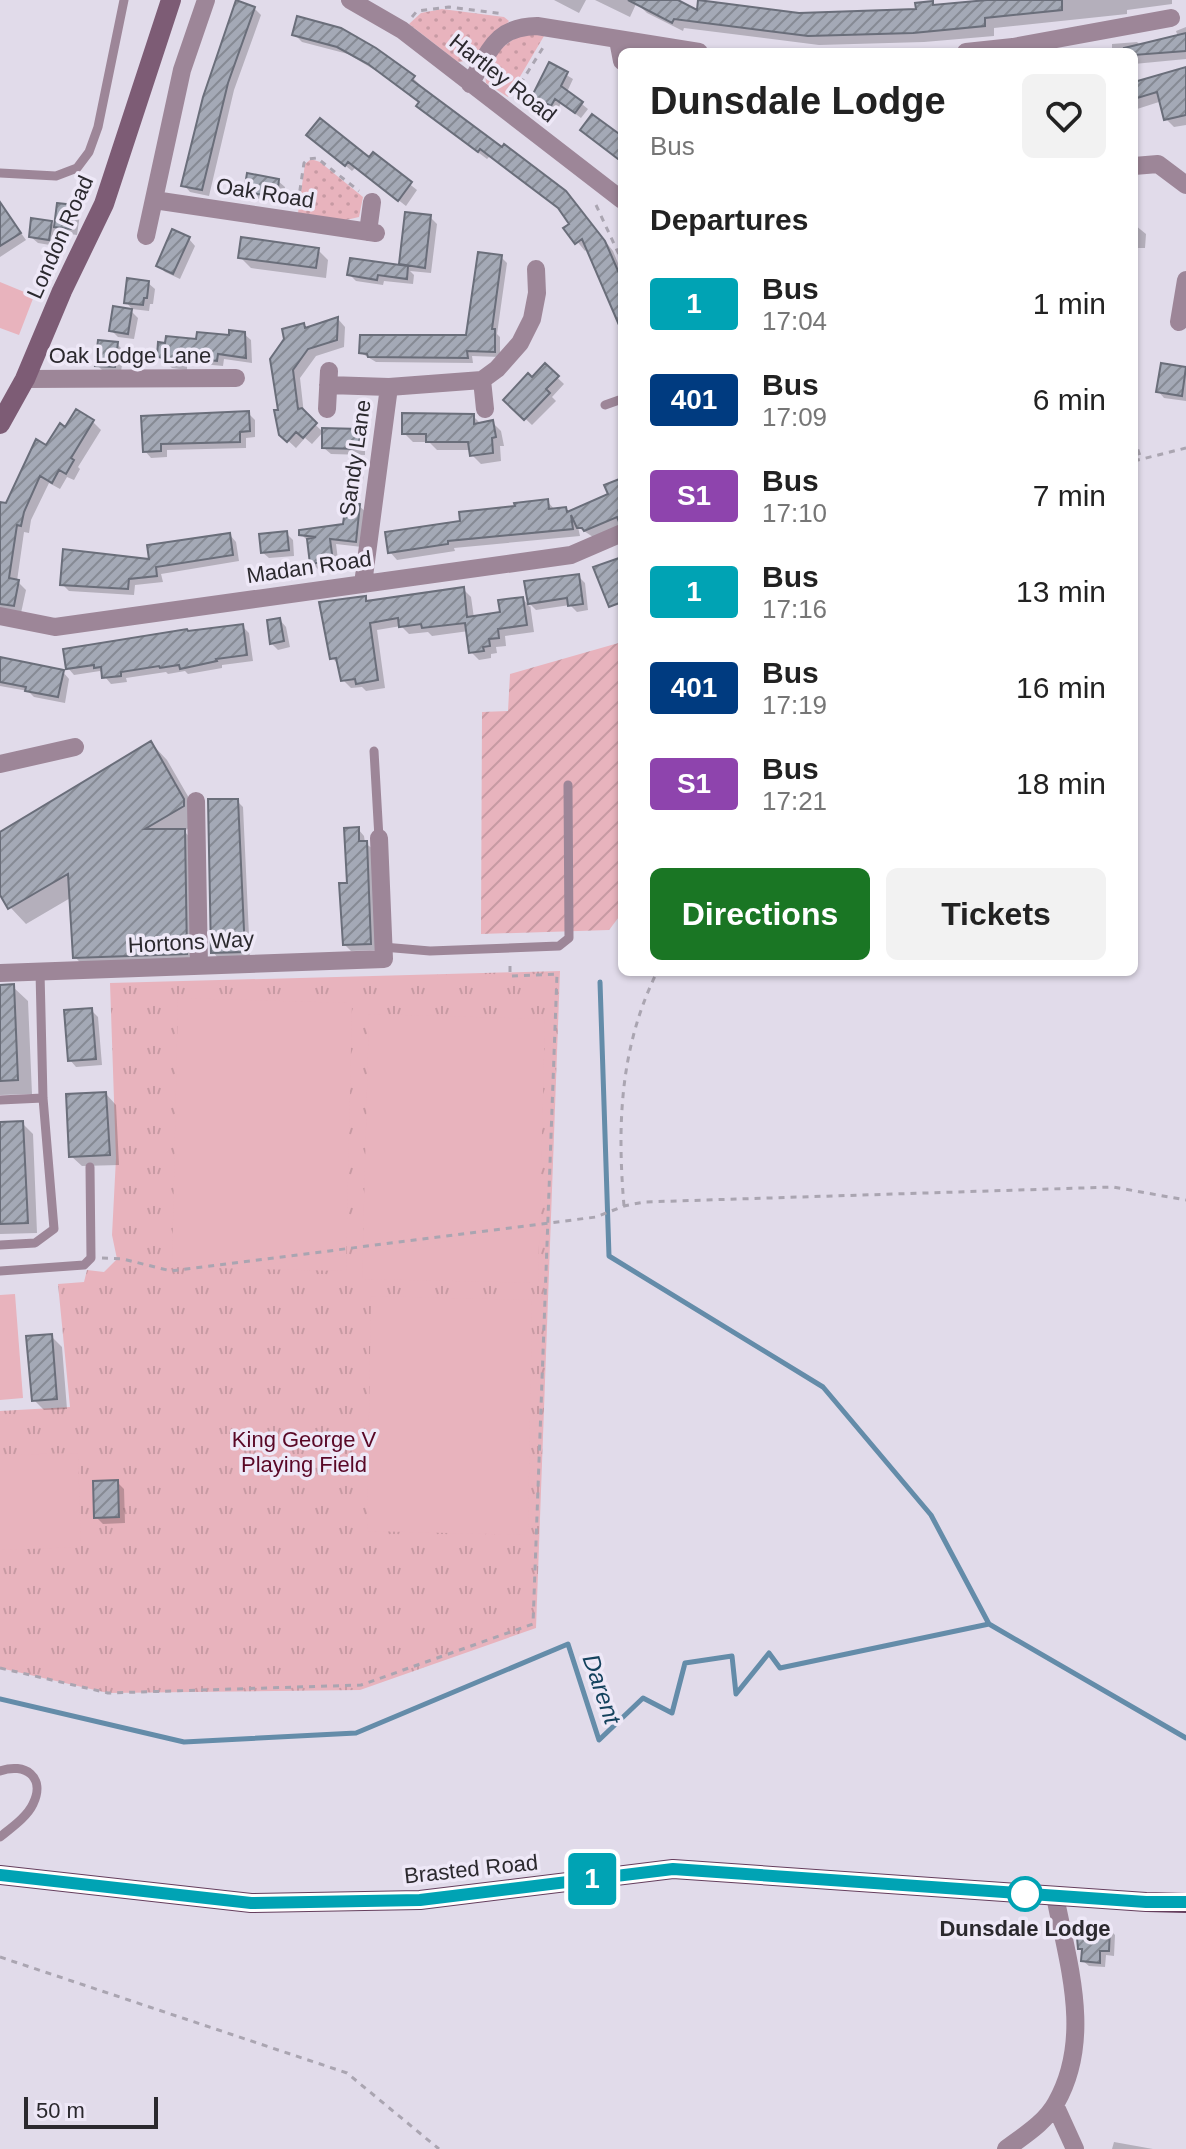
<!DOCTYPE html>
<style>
:root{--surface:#fff;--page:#f2f2f2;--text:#222;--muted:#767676;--accent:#1a7624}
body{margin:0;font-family:Arial,sans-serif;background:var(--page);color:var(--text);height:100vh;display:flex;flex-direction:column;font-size:30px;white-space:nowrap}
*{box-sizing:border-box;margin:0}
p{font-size:26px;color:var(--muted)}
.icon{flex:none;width:44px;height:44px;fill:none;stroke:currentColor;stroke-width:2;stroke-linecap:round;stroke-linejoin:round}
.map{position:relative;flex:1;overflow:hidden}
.details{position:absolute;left:618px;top:48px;width:520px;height:928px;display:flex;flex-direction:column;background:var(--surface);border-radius:12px;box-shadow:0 2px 6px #0004}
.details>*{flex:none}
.badge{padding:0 16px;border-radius:6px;font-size:28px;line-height:52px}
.scale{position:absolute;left:24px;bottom:20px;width:134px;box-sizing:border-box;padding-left:8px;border:4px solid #2b292e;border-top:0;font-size:22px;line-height:28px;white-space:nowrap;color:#2b292e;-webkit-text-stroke:6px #eee8f7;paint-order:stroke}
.map>.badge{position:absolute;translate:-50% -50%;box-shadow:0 0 0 4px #fff}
h2{padding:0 32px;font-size:30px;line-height:72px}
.round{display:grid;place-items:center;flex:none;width:84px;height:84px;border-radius:12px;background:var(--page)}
.summary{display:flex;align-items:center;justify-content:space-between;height:136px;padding:0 32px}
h1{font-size:38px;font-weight:700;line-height:60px}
.action{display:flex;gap:16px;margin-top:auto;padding:16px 32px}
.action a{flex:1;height:92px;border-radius:12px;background:var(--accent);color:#fff;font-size:32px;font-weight:700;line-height:92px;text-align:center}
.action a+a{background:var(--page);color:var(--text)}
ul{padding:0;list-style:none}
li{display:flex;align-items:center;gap:24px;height:96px;padding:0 32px}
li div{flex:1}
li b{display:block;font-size:30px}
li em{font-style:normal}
li .badge{min-width:88px;font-weight:700;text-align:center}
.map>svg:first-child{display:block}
</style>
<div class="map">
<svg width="1186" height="2149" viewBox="0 0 1186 2149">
<defs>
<pattern id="grass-dots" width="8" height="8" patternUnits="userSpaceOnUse" patternTransform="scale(2)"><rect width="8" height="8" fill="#e8b3bd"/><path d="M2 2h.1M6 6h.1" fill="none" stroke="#c79aa3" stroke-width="1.8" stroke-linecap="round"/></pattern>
<pattern id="park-tufts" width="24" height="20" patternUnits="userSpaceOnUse" patternTransform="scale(2)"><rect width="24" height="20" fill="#e8b3bd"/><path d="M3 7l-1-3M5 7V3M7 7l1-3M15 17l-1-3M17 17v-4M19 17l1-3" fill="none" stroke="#c79aa3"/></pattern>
<pattern id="garden-furrows" width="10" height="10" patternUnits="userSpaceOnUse" patternTransform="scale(2)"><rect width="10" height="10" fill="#e8b3bd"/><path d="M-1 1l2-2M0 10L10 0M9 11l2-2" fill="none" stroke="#c79aa3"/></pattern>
<pattern id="building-hatch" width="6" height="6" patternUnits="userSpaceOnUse" patternTransform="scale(2)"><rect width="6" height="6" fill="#a4a9b6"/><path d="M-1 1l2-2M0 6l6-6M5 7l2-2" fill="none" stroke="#868a94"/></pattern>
</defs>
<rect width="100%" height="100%" fill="#e1dbea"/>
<path fill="url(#grass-dots)" d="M442,9L504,17L509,21C496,37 480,60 458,62L409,24L421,13Z
M523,33L544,36L508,97L486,83C482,58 505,45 523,33Z
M311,159L320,162L363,197L359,217L346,220L298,213L305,164Z"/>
<path fill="url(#park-tufts)" d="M560,971L536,1628L360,1690L108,1693L0,1668V1411L70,1407L58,1284L84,1282L87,1270L104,1272L117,1259L112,1235L116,1158L110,983Z"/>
<path fill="url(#garden-furrows)" d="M622,642V913L609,930L481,934L482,712L508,711L510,674Z"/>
<path fill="#e8b3bd" d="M0,282L34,296L19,335L0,328Z
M178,998L352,1003L346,1271L172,1267Z
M369,1014L545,1019L538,1283L362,1279Z
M15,1294L23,1398L0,1400V1295Z
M371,1296L532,1300L528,1535L367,1531Z
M78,1453L81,1547L0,1550V1455Z"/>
<path fill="#0003" d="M554,0H586L579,13Z
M595,0H632L636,4L630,17Z
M638,0H673L699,13L799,15L918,11L932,3L936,7L989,0H1172V4L1127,10V14L994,28V36L924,42L819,45L684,28L683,31L647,13L637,3Z
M254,8L261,15L234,90L209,196L190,192L184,185Z
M298,19L413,78L421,86L420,88L574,202L613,251L622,273V327L588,248L585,251L566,228L572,224L563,211L490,156L487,159L427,114L421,103L378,72L348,54L302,42L294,34Z
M1186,27V59L1134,64V52H1112V44L1137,42L1141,46L1178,37L1176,31Z
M550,65L573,79L567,92L588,109L581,118L561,103L557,111L534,96Z
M1186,69V125L1174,127L1166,119L1162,101L1134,110V84Z
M315,141L369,160L373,155L417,190L406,206L356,167L352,171Z
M278,181L285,187L283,203L253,198L246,191Z
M58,205L73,207L80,214L77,235L63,233L58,228L56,246L38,243L31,237L51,223L56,228Z
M5,211L26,240L0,257V214Z
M1134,214L1135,225L1146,234L1145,248H1134Z
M430,217L437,224L431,273L410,271L414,275L413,284L384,281L383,285L356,281L349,274L405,268L401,264Z
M189,239L195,246L180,279L165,272L158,265Z
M318,250L328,260L326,278L251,268L240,257Z
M501,257L507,263L497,334L500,337V357L472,356L473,363L376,362L361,353L468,337Z
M148,283L155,289L153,304H150L149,311L132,309L126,302Z
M131,311L138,318L134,339L118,337L111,330Z
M338,319L345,327L344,347L316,356L300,378L304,414L323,432L312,444L305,438L296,448L281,434V412L303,325L307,329Z
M244,334L251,340L252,363L224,359L223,366L192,363V366L187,365V370L172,368L159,357L198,341Z
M117,344L124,351L121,372H104L97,365Z
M1162,365L1186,369V401L1164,398L1158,391Z
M545,366L564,384L552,397L556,401L532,425L506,400Z
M248,413L255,420V437L246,438V448L167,450V457L151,458L145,451L143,418Z
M473,416L482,425L492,422L501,431L504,446H500L501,461L481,464L472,455V450H437L429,442H413L404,433Z
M93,422L101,430L78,467L80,469L74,480L67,477L60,489L49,483L31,520L29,533L24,532L17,581L26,590L21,613L0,609V512L47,447L66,430Z
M359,431L365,438V455L331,454L324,448Z
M361,464L364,467L363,481L352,480L349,477Z
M622,482V525L593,537L578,527L580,536L454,548L455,551L397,560L390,552L463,523L547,501L555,510L566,509L570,513L611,496Z
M359,506L366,512L362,547L336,544L338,560H334L335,568L319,570L312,563L308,541L301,534L345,526Z
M286,533L293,540L294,556L269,558L262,552Z
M230,535L236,542L239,561L161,574L163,582L135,585L134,595L69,591L62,584L151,561Z
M578,576L585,583L588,610L577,612L570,605L536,610L530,604L534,632L505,636L506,646L496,647L497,653L491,654V658L479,660L471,652L469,631L432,636L428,632L409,634L401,626L377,630L385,688L366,691L362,687L351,688L343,680L340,666L332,658L365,598L369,602L463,589L471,597L474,618L502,614L523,599L530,607L527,583Z
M280,620L286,627L290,647L278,650L271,643Z
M242,626L249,633L253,661L222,665V668L188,674L185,671L168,674L166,672L126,678L127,682L111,684L100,671L74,675L68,668L189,633Z
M0,660L63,672L69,679L65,703L34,697L28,691L0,686Z
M151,743L167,760L200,817V822L184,831L200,848L202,970L91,974L75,957L72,897L26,924L10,907L0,891V834Z
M237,801L243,807L250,957L219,959L213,952Z
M358,829L364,836L365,843L373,849L377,950L351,951L345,945L349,885Z
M0,987H13L28,1001L32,1094L0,1095Z
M91,1010L98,1017L102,1065L76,1067L70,1060Z
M106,1094L116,1105L119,1165L82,1166L71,1156Z
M22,1123L33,1134L37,1233L0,1234V1124Z
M51,1336L62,1347L67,1409L44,1410L34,1400Z
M117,1482L124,1489L125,1523L103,1524L96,1517Z
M1110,1930L1115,1935L1114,1956L1106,1955L1105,1967L1089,1966L1083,1961L1084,1952L1080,1948Z
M1114,2142L1153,2149H1112Z"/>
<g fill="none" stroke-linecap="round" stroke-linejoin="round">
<path stroke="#648ca9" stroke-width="5" d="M600,982L609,1256L823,1387L931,1515L989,1624
M0,1699L184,1742L356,1733L568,1644L599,1740L643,1698L672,1713L685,1663L732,1656L736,1694L769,1653L780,1668L989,1624L1186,1738"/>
</g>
<path fill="url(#building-hatch)" stroke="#6a6e7a" stroke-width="2" d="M236,0L255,7L228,83L202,190L181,186L203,97Z
M628,0H678L697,10L698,0L799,13L916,9L915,3L933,1V5L987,0H1062V10L985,18V26L913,33L808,36L674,19L672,23Z
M297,16L341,28L376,48L415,76L412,80L502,147L504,144L566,191L605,241L622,280V332L582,239L575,244L563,228L569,224L558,208L480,149L478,152L416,106L419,102L368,64L337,47L292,35Z
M1186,33V51L1134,55V52H1125L1124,48Z
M549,62L568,72L561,86L583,102L575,113L555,99L551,106L532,96Z
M1186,67V115L1164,120L1157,92L1134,99V82Z
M592,114L622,136V162L580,130Z
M320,118L369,157L373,152L412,182L398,201L348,162L345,166L306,135Z
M247,173L279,179L277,197L244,192Z
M0,202L21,233L0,246Z
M57,203L74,205L71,229L54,227Z
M405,212L431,215L425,268L399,264Z
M31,218L52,221L49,240L29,237Z
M172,229L190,237L173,274L156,266Z
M241,237L319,248L316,268L238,258Z
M478,252L502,255L492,329H495V352L467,351L468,358L368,357L367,354L359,353L360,335H466Z
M350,258L408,266L407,279L378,275L377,280L347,275Z
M127,278L149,281L147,298H144L143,305L124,303Z
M113,306L132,309L128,334L109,331Z
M338,317L337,340L308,349L293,370L298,409L302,408L317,423L303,438L296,432L287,442L279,435L274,410H278L270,359L284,339L282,329L304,323L305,328Z
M229,330L245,332L246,358L218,354L217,361L187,358V361L182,360V364L164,363V358L157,357L158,342L165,343L166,336L196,339L197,332L229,335Z
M98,340L118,342L115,367L95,366Z
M545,363L559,376L546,389L550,393L524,420L503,400L528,373L532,377Z
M1161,363L1186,367L1182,396L1156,392Z
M76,409L94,420L71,458L74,460L66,474L59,470L52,483L40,476L24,512L21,526L17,525L9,578L19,580L14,606L0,604V502L6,503L36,439L46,445L60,423L65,427Z
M249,411L250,431L240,432V442L161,444V451L143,452L141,416Z
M402,413L474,414V424L493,420L496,437L492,438L493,453L470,456L468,442H426V434H402Z
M322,428L360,429L359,449L322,448Z
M349,461L362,462L360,480L347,478Z
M622,478V521L619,522L617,517L584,531L582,528H577L571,515L573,529L448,541V544L388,553L385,532L460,521L459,512L515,506L514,503L548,499L549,509L566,507L567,512L608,494L604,485Z
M346,502L360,504L356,542L330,539L332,554H328L329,561L310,564L307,539L316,537L299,535V530L343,524Z
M287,531L289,550L261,553L259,534Z
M230,533L233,555L156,567L157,576L129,579L128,589L60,585L63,549L149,559L147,545Z
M622,557V602L609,607L593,567Z
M579,574L583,604L568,606L567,598L528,604L524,581Z
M464,587L467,617L500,612L498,600L523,597L527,625L498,629L499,638L489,639L490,646L483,647L484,651L469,653L465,623L422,628L421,624L399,627L398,618L370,623L378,680L356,684L355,679L341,681L336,658L330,659L319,602L366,596V601Z
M280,618L284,641L270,644L267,620Z
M243,624L247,655L216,659L217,661L180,669L179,665L160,668L159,666L121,672V676L102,678L101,667L94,668V665L66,669L63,649L187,629L188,631Z
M0,657L64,670L58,697L25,691L26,687L0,682Z
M151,741L184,799V806L145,829H185L187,954L73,958L68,874L8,909L0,895V832Z
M208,799H238L245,952L211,953Z
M359,827V841H367L371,944L343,945L339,883H347L344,828Z
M14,984L18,1080L0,1081V985Z
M92,1008L96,1059L68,1061L64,1010Z
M106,1092L110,1155L69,1157L66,1094Z
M23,1121L28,1223L0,1224V1122Z
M52,1334L57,1399L32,1401L26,1336Z
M118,1480L119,1517L94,1518L93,1481Z
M1076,1925L1110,1928L1109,1951H1100V1963L1081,1961L1082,1949H1078Z"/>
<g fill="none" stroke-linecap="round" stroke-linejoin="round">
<path stroke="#aaa5b1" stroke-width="3" stroke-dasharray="6 6" stroke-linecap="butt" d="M412,17L417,11L449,7L504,14
M514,94L544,46
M298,203L304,163L308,159L317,158L359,191
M596,205L622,261
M1134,438L1141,459
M1134,461L1186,448
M624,1206C617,1124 620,1047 657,972
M102,1258L123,1259L171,1271L596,1217L624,1206L644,1202L1113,1187L1186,1200
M0,1668L108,1693L361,1685L533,1624L557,974L510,976V961
M0,1957L347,2073L439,2149"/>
<path stroke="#9d8698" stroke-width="9" d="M0,173L56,176L77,168L89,152L98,127L124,0
M605,405L622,399
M374,751L379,838
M383,947L430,951L559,946L569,938L568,785
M0,1100L43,1098
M0,1245L35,1243L54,1229L43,1098L40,972
M0,1271L84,1265L91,1258L90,1167
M0,1771C25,1762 46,1777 33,1804C27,1817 11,1828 0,1837"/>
<path stroke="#9d8698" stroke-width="18" d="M350,0L402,30L622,200
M618,40L622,61
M966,52L1013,47L1171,18
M470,84C490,51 494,27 537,26L699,52
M1134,166L1158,164L1186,185
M154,200L376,233
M368,232L372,202
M146,236L182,70L206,0
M1179,322L1186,280
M25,379L236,378
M482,380L485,409
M328,385L389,387L482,380L497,369L520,343L532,319L537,293L536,269
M327,409L329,371
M363,584L389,387
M0,616L55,627L571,555L622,533
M0,764L75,747
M196,801L199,966
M0,973L384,959L379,838
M1055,2105L1075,2149
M1006,2149C1023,2136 1045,2123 1056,2103C1093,2038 1068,1964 1055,1896"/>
<path stroke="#7d5c75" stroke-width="20" d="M0,424L25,379L62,291L104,204L171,0"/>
<path stroke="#653e5d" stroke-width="20" d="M0,1875L251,1903L420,1900L673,1869L1146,1902L1186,1903"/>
</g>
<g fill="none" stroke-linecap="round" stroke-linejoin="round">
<defs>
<path id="line" d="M0,1875L251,1903L420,1900L673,1869L1146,1902H1186"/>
</defs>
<use href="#line" stroke="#fff" stroke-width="18"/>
<use href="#line" stroke="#00a3b4" stroke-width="12"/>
</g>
<circle fill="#fff" stroke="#00a3b4" stroke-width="4" cx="1025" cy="1894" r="16"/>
<g text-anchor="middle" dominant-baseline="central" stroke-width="7" stroke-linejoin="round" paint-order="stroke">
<g font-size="22" fill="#2b292e" stroke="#eee8f7">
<text transform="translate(503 78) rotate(38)">Hartley Road</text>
<text transform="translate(265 193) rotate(9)">Oak Road</text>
<text transform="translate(60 237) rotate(-66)">London Road</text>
<text x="130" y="355">Oak Lodge Lane</text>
<text transform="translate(355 458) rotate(-82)">Sandy Lane</text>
<text transform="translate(309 567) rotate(-8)">Madan Road</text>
<text transform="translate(191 942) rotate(-3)">Hortons Way</text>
<text transform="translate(471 1869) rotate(-6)">Brasted Road</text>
</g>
<g font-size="22" fill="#590726" stroke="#eee8f7">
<text x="304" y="1439">King George V<tspan x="304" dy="25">Playing Field</tspan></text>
</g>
<g font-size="22" font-weight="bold" fill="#2b292e" stroke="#eee8f7">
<text x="1025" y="1928">Dunsdale Lodge</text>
</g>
<g font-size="24" font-style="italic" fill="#14425d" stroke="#eee8f7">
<text transform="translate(602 1689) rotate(71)">Darent</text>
</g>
</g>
</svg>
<div class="scale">50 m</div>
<b class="badge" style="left:592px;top:1879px;background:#00a3b4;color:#fff">1</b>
<section class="details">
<div class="summary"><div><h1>Dunsdale Lodge</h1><p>Bus</p></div><a class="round"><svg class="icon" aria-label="heart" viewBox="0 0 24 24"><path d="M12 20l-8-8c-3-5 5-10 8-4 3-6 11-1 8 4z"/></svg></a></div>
<h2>Departures</h2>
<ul>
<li><span class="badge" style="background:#00a3b4;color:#fff">1</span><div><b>Bus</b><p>17:04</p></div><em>1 min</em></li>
<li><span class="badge" style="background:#003b80;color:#fff">401</span><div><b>Bus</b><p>17:09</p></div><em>6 min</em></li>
<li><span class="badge" style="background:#8e44ad;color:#fff">S1</span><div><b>Bus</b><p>17:10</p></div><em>7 min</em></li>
<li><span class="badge" style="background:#00a3b4;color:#fff">1</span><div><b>Bus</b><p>17:16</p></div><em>13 min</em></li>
<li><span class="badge" style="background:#003b80;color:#fff">401</span><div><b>Bus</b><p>17:19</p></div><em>16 min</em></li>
<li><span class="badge" style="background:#8e44ad;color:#fff">S1</span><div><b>Bus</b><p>17:21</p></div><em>18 min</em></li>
</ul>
<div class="action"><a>Directions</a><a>Tickets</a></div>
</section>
</div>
